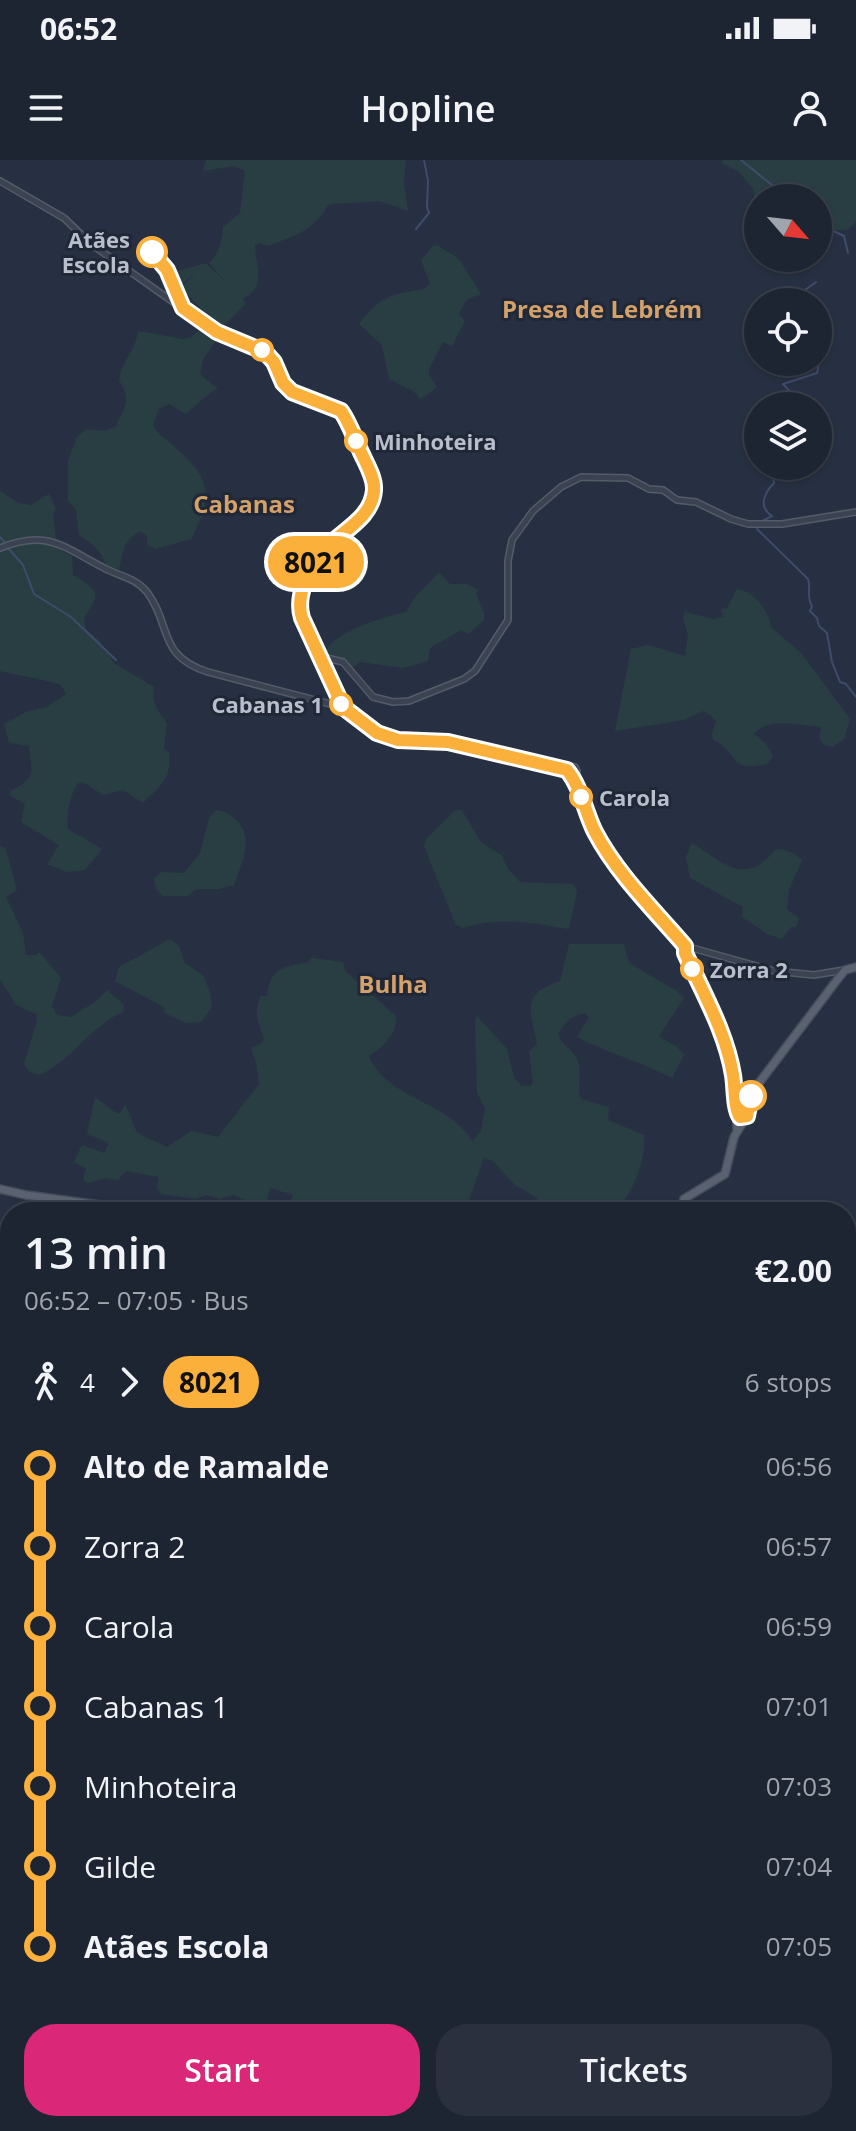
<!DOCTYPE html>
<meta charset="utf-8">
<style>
:root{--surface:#1d2432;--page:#2a303e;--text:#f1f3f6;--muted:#a0a4ac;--line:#3b414d;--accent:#db2777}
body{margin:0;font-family:"Open Sans",sans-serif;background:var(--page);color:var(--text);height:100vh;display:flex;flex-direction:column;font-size:30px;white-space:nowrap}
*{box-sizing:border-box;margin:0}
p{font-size:26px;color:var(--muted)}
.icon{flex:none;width:44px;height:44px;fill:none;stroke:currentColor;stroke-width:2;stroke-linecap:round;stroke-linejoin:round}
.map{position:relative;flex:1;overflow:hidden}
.details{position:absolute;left:0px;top:1042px;width:856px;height:930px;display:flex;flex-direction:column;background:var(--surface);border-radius:32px 32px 0 0;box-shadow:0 2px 6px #0004,0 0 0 2px var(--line)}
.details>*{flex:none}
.badge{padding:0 16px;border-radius:26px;font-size:28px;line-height:52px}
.needle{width:52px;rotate:118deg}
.buttons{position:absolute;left:744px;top:24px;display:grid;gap:16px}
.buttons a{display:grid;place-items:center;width:88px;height:88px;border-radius:50%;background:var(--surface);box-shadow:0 2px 6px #0004,0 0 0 2px var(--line);font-size:40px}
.map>.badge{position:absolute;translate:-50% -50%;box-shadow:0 0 0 4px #fff}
.legs{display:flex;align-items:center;gap:12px;height:88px;padding:0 24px;font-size:26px}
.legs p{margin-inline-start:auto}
.headline{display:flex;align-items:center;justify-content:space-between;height:136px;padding:0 24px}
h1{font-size:44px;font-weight:600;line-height:60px}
.primary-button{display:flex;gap:16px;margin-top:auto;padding:16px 24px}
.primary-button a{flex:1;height:92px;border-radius:32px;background:var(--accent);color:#fff;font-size:32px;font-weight:600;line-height:92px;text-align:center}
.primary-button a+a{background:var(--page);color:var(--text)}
ul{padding:0 24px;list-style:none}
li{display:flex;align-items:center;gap:28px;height:80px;font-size:30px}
li i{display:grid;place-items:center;width:12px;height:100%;margin:0 10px;background:currentColor}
li i::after{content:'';width:20px;height:20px;margin:-10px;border:6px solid;border-radius:50%;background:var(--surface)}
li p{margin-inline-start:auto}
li:first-child i{background:linear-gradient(#0000 50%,currentColor 0)}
li:last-child i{background:linear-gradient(currentColor 50%,#0000 0)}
.status{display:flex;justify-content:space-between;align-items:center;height:56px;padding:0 40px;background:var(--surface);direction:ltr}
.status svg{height:22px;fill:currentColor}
header{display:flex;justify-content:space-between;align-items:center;height:104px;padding:0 24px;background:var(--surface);font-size:36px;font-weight:600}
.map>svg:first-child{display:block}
</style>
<div class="status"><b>06:52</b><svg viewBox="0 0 49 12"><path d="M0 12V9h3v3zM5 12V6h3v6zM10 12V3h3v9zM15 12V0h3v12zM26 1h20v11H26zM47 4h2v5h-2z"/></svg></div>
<header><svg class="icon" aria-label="menu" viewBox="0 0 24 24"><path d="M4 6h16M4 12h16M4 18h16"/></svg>Hopline<svg class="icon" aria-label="person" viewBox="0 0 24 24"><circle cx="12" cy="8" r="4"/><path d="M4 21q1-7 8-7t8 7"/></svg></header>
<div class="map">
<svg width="856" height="1971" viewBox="0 0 856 1971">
<rect width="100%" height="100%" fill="#273042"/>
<path fill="#293e43" d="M206,0H406L404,23L408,51L380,41L332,44L328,45C313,71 295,76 267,86L260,83L255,85C256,110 267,125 243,139L246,143L221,169L181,128L198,110L178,128L171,113L206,103L226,122L209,103C219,92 223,82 223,67L240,53L245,11L233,6L203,11Z
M723,0H856V62L847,70H830L818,66V38H758V62L749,59L754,47V30L739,12L722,3Z
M437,85L459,99L481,134L466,140L459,154L465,161L452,186L443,182L429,209V215L437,227L421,239L413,231L389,219L382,185L359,164C380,136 392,134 424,129L430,123L421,101L432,86Z
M203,167L219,175L203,200L200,214L218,229L211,232L186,254L169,244L159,249L153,265C158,274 162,276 170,283C209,316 216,332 191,379L155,389L147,385V376L141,372C123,378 123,393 119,410L106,405C100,390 92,383 79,375L76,350L68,341V301L77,277L86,269L104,271L115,267C125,246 132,241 119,220C122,201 136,190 138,171L183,179L190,178Z
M0,331L18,343L31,345L49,334L56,349L53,354L56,377L53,386L72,396L73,415C100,432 101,432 84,458L86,469L99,480L114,503L154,527C151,543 158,551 167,563L164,589L169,592C172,619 161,625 143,643L123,630L103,635L83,622L78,623C69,638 67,651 68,669L102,689L85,710L67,712L47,704L59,685L21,662L25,644L9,635L11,631C37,616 32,616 29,586L9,583L4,564L26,552L47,547L66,534L61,525L56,523L0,511Z
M439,412L450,424H467L478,430L476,434L484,453V460L468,474L461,470L430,488L428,501L403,508L360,502L352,508L339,496L324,493C335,471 381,458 406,452C414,435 426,427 439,412Z
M737,429C754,431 769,451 771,467L802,494L850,559L844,579L832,587L823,584L819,577L822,567C801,566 769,556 754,574L766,584L773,596L767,604C726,613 741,592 713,580L712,573L716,562L711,555L703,551L684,560L615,571L631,489L648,485L685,496L688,474L683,459L685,452L713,459L723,457L721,449L727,448Z
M216,650C224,651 228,653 234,658C256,677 242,701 234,725L219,729H197L187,736H163L156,729L154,719L161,712L184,713L200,693L209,659Z
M456,650H462L480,681L502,696L508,709L520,722L573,724L577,731L569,769C534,763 498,756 463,768L456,765L424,686L427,678Z
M692,683C725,704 745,727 776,689C787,689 794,693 802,700L789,730L787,749L799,758L796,767H791L782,779L767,774L742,757L743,747L690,718L686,697Z
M0,686L6,689L17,730L6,737L23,773L26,795H36L39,792L61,818L52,846L57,855L71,857L98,840L107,830L124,845L123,852C90,866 72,901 39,915L28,911L24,904L37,860L36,854L16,845L0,819Z
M170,779L179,786L185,803L204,816L210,833L212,847L201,862L186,863L165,853L164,847L115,821L119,807Z
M569,784H624L629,803L677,831L684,838L659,876L677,887L684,895L672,918C641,902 608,893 577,877L589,857L585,853L570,858L558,873C561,886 572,888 577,899C583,912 576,926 581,939L609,947L608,960L644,975C646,998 636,1025 622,1043L623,1052H534L537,1038L515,1025L494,1002L484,997L465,1052H285L293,1035L270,1028L265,1050L251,1048L245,1040L233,1035L220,1039L206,1035L196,1039L161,1034L157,1027L159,1017L126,1011L118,1020L105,1018L89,1023L83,1020L86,1008L74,1002L82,985L104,993L109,983L87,974L95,938C105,942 109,950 120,954L125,944L137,973L167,987L191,971L218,977L259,924L256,902L251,888L262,883L264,878C258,862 253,853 261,836H267C271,806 283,808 308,802L311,798L343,802L345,811L396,856C397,875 384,886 369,896C386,939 449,941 472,981L481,971L485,948L477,933L475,861L477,856L507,889L514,917L521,926H530L533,923L529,892L537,884C531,850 519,835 560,821Z
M0,1097L7,1102C5,1126 10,1149 10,1174L0,1168Z
M850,1158L856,1163V1211L846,1208V1163Z
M846,1251L856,1255V1352L846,1357Z
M10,1344V1493L0,1487V1360Z
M856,1429V1632L846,1620V1434Z
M0,1513L10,1516V1962H58L62,1971H0Z
M846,1722L856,1766V1923L846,1920Z
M846,1941L856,1946V1971H801L804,1962H846Z
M539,1962H773L769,1971H548Z"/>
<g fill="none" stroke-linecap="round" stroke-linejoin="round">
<path stroke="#3e4c6a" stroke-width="2" d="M741,0L788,38
M818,60L827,68L844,76L848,93
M416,69L429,53L427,47L428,21L424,0
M801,142L798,135L816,122
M781,246L789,240L797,243L799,241L783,224L817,213L821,195L818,193
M762,361L772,356C758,347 764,333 774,323L773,306
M757,369L808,419C811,428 806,436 812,446L810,451L817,458L819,466L827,473L832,502L840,522L846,524L856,537
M0,377L5,383
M9,389L23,405L34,434L71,457L116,500
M846,1934L856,1936"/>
<path stroke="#3e4c6a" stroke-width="7" d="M0,1515L10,1518
M303,1962L310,1971"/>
<defs>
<path id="minor" d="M0,21L64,58L91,84L210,168L265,192L274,202L283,223L292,232L341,251L373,323C376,361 333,374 315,404C294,440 299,453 315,489C333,527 350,573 397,580C414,582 430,580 446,582C483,586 518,598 554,606L568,611
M0,388C48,369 63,387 104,408C119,416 136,418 147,432C172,465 157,496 208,512L342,547
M319,496L343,502L373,537L393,542L409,541L464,519L475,511L508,460V401L512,380L533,351L561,327L581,317L628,318L649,329L663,330L677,340L696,342L731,359L748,364H782L856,352
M559,605L575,607L577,611L574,620
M571,615L596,672L611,697L685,786L774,811L814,815L844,810
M0,1556L10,1555
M221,1971L224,1962"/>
<path id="major" d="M737,970V949L749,940L759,923L837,820L845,810L856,807
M0,1029L26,1035L151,1052
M681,1052L684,1039L725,1014L734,977L748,954L750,940
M846,1245L856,1249"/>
<path id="highway" d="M0,1306L10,1309
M0,1315L10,1318
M846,1412L856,1408
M846,1421L856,1417"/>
</defs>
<use href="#minor" stroke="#545b69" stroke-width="8"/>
<use href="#major" stroke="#454c5b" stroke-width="10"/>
<use href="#highway" stroke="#434b59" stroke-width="12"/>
<use href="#minor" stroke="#3b4352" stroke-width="5"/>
<use href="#major" stroke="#5a6271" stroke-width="7"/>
<use href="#highway" stroke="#776e59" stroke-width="9"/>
</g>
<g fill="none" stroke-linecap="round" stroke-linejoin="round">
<defs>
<path id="line-1" d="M152,92L167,110L183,148L217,172L265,192L274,202L283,223L292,232L341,251C349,262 354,277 360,290C365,302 375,317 374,330C372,359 341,371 324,390C309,407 295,436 302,458L343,547L377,573L398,580L448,582L567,610C581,627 585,652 595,672C617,714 655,751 685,786V793C703,833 726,872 733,915C735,927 734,949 740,957L747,956L751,936"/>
</defs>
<use href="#line-1" stroke="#fff" stroke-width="18"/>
<use href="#line-1" stroke="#fbb03b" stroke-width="12"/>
</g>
<g fill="#fff" stroke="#fbb03b" stroke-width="4">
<circle cx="152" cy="92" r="14"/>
<circle cx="262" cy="190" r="10"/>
<circle cx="356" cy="281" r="10"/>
<circle cx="341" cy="544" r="10"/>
<circle cx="581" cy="637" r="10"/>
<circle cx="692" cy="809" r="10"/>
<circle cx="751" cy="936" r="14"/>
</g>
<g text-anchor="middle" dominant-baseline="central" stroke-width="6" stroke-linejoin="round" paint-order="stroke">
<g font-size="22" font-weight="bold" fill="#b9becc" stroke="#202837" text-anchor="start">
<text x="130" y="79" text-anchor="end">Atães<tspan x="130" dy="25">Escola</tspan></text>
<text x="374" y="281">Minhoteira</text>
<text x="323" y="544" text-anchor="end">Cabanas 1</text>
<text x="599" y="637">Carola</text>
<text x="710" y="809">Zorra 2</text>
</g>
<g font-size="24" font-weight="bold" fill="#d4a16b" stroke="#202837">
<text x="602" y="148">Presa de Lebrém</text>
<text x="244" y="343">Cabanas</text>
<text x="393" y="823">Bulha</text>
</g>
</g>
</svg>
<div class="buttons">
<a><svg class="needle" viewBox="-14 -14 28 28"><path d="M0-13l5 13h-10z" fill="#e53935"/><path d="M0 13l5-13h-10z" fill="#a0a4ac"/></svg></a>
<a><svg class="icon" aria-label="locate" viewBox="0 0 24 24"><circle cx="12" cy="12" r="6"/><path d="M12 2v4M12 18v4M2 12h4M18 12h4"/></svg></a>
<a><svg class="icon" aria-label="layers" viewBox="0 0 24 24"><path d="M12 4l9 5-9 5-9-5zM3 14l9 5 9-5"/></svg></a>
</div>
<b class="badge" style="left:316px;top:402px;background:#fbb03b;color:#111">8021</b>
<section class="details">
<div class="headline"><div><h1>13 min</h1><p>06:52 – 07:05 · Bus</p></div><b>€2.00</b></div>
<div class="legs"><svg class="icon" aria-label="walk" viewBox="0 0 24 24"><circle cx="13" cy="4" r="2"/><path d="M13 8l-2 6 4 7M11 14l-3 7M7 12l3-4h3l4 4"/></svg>4<svg class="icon" aria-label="forward" viewBox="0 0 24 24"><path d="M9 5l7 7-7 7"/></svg><b class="badge" style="background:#fbb03b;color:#111">8021</b><p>6 stops</p></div>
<ul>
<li><i style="color:#fbb03b"></i><b>Alto de Ramalde</b><p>06:56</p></li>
<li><i style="color:#fbb03b"></i><span>Zorra 2</span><p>06:57</p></li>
<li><i style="color:#fbb03b"></i><span>Carola</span><p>06:59</p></li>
<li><i style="color:#fbb03b"></i><span>Cabanas 1</span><p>07:01</p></li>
<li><i style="color:#fbb03b"></i><span>Minhoteira</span><p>07:03</p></li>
<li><i style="color:#fbb03b"></i><span>Gilde</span><p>07:04</p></li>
<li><i style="color:#fbb03b"></i><b>Atães Escola</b><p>07:05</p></li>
</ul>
<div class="primary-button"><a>Start</a><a>Tickets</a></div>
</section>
</div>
